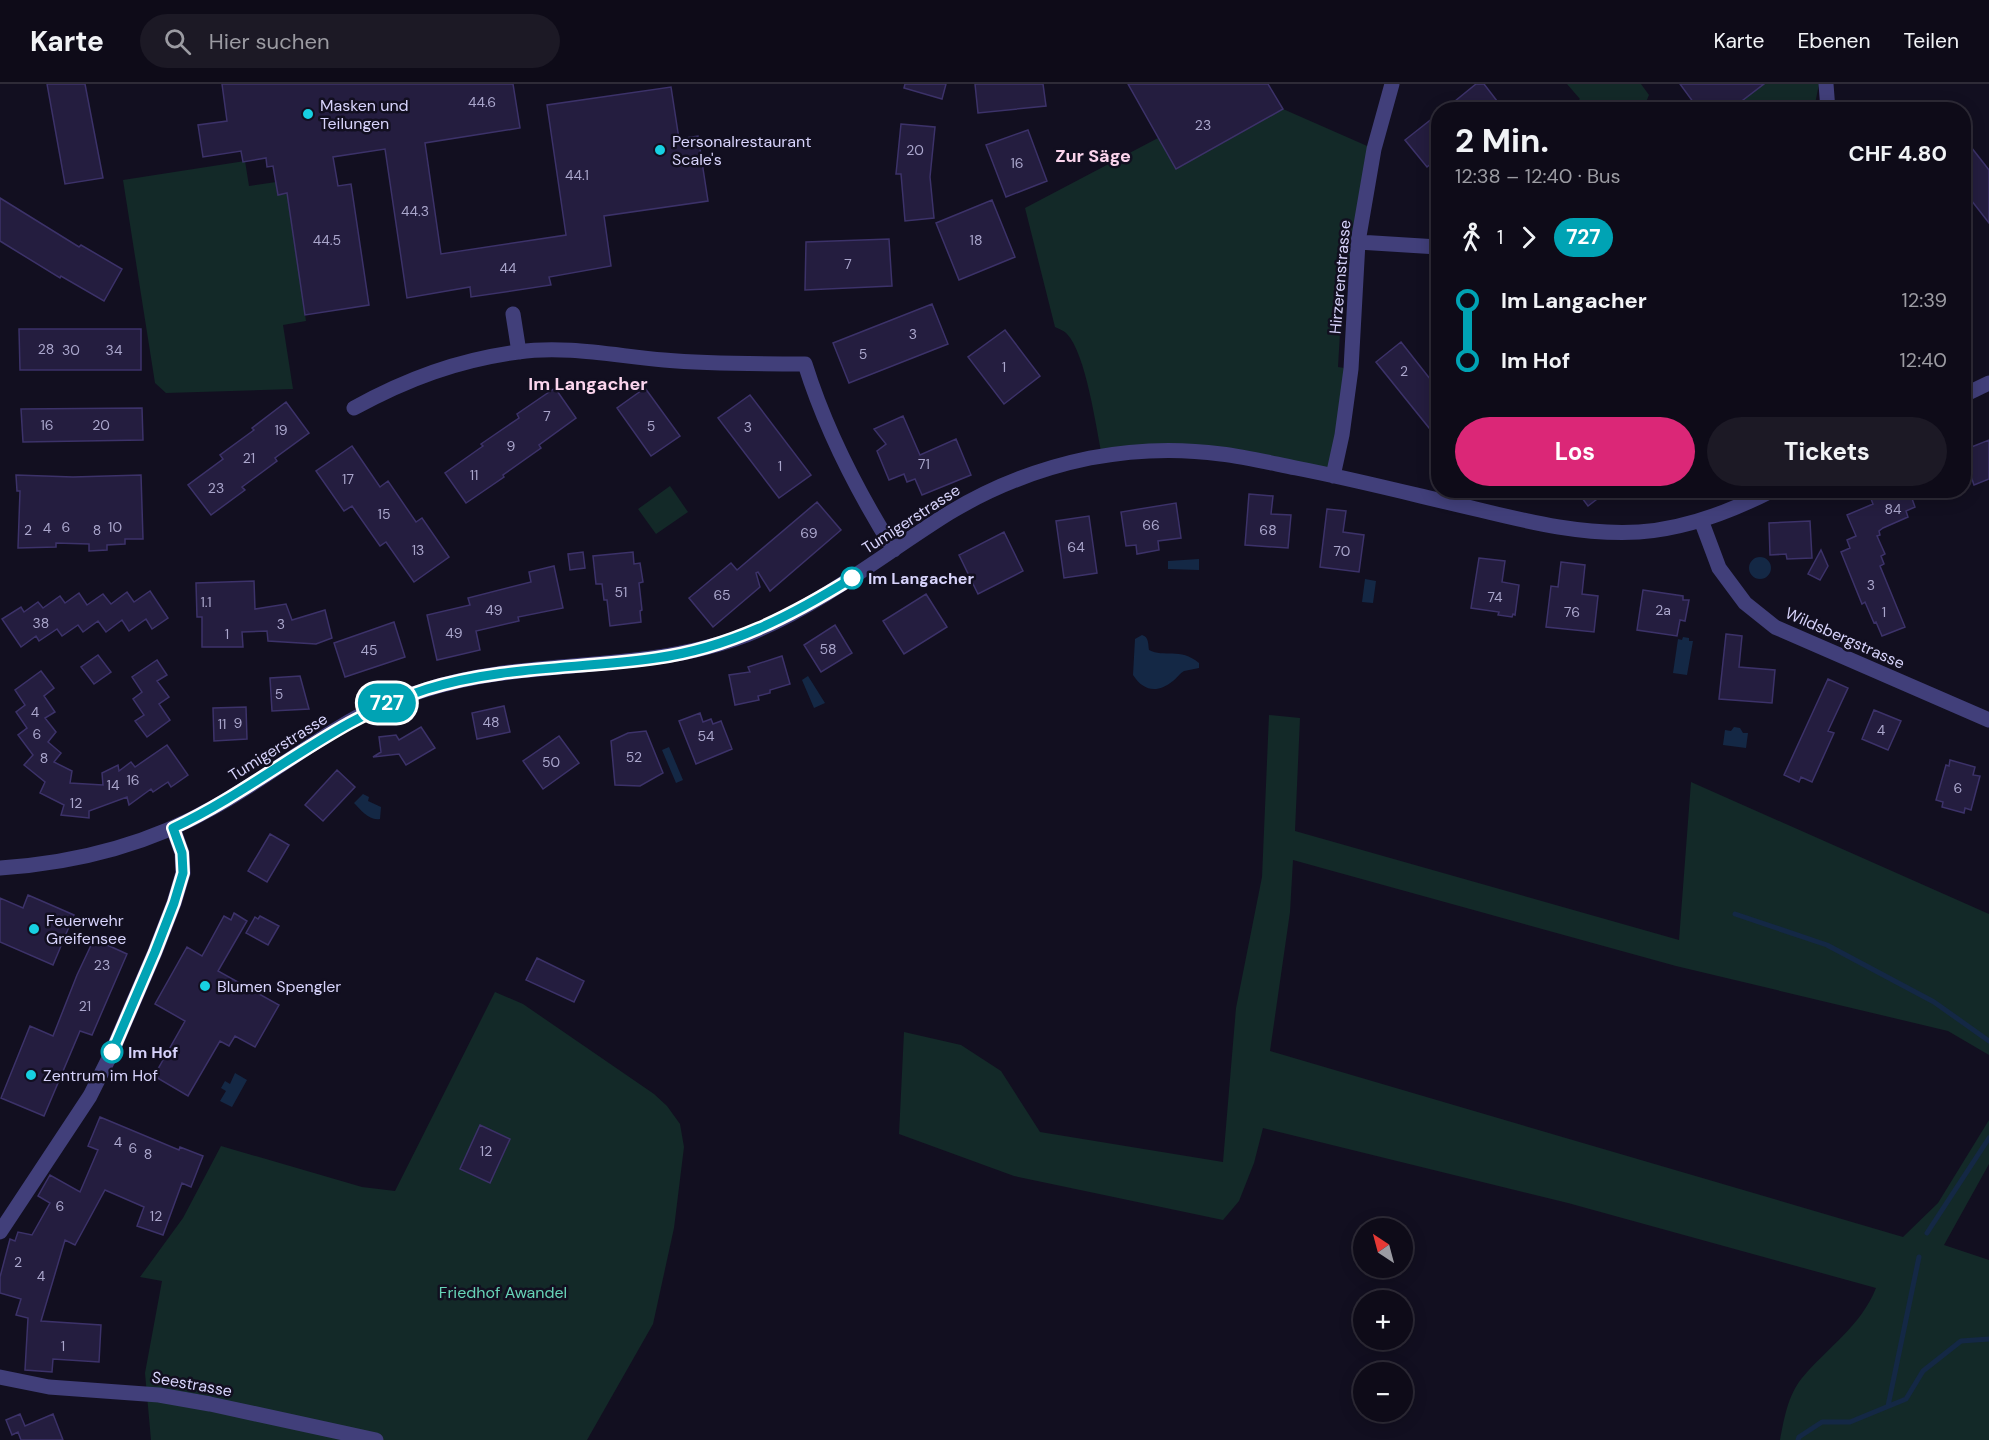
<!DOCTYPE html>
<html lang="de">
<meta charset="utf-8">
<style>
:root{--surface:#0e0b18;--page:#1c1925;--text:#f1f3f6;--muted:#9b9ba2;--line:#2e2b37;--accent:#db2777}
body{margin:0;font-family:"DM Sans",sans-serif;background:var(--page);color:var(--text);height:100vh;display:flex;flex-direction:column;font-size:22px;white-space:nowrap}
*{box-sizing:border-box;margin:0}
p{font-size:20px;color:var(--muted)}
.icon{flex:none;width:33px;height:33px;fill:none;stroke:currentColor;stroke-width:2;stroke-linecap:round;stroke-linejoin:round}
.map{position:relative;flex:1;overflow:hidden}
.side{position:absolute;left:1431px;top:18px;width:540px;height:396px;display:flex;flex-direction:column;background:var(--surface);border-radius:24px;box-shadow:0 3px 15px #0003,0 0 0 2px var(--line)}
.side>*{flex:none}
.badge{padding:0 12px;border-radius:20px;font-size:21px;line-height:39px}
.needle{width:39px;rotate:324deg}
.controls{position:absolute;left:1353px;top:1134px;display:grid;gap:12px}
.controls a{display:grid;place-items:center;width:60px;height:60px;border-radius:50%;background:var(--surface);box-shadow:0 3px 15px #0003,0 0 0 2px var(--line);font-size:30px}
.map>.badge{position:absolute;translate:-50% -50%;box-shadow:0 0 0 3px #fff}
.legs{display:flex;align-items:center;gap:9px;height:66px;padding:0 24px;font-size:20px}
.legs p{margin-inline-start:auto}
.summary{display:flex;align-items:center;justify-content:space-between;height:102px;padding:0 24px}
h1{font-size:33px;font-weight:700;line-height:45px}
.action{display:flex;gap:12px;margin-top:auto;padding:12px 24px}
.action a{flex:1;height:69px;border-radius:36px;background:var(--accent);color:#fff;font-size:24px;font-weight:700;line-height:69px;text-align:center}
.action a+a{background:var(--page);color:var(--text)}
ul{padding:0 24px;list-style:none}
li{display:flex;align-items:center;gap:21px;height:60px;font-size:22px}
li i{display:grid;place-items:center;width:9px;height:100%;margin:0 8px;background:currentColor}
li i::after{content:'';width:15px;height:15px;margin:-8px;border:4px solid;border-radius:50%;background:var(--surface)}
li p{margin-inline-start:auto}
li:first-child i{background:linear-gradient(#0000 50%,currentColor 0)}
li:last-child i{background:linear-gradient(currentColor 50%,#0000 0)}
header{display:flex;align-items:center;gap:36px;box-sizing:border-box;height:84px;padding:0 30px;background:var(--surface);border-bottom:2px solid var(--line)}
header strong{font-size:28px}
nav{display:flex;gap:33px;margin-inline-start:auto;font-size:21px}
.search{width:420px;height:54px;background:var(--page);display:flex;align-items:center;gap:15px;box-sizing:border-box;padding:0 21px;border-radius:33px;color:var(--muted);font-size:22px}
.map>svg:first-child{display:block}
</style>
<header>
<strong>Karte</strong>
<div class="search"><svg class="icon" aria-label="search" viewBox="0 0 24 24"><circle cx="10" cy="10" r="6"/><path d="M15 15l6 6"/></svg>Hier suchen</div>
<nav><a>Karte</a><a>Ebenen</a><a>Teilen</a></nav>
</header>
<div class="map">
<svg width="1989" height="1356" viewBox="0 0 1989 1356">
<rect width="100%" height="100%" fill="#120f20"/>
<path fill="#132928" d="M1567,0H1641L1649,11L1643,25H1568L1580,15Z
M1763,0H1819L1814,25L1730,26Z
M1283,25L1374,65L1356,181L1344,180L1338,283L1351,285L1333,392L1222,370L1102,372C1096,343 1086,270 1067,250C1065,247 1059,245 1055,243L1025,124L1158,54L1176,85Z
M245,77L249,102L276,98L278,111L287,110L306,237L283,241L293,305L166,309L155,299L123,96Z
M670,402L688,428L656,450L638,425Z
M1269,631L1300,634L1295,747L1679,856L1691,698L1989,830V971L1948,947L1676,882L1293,776L1290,828L1270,967L1903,1153L1938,1119L1989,1036V1080L1944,1161L1989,1176V1356H1780C1784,1335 1788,1311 1802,1294C1827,1264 1861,1242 1876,1204L1568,1119L1263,1044L1254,1079L1239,1117L1223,1136L1014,1092L899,1050L904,948L961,961L1001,987L1040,1048L1223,1078L1236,924L1262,793Z
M495,908L523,920L654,1010L667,1022L680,1040L684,1063L674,1144L653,1240L587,1356H151L145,1289L162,1197L140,1193L183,1134L221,1062L362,1103L395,1107Z"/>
<path fill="#142845" d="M1749 484a11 11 0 1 1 22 0a11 11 0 1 1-22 0Z
M1199,475V486L1168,485V477Z
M1365,495L1376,497L1373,519L1362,518Z
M1142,551C1149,553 1148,560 1149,566C1164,574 1180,563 1199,579V584C1194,585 1189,586 1184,587C1180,589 1177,594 1173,597C1158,609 1144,608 1133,591L1135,555Z
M1683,553L1689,554V557H1693L1687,591L1673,589L1678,555L1682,556Z
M808,592L825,619L814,624L802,596Z
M1734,643L1740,644L1743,649H1748L1746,664L1723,661L1725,646L1731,647Z
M669,663L683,696L676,699L662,666Z
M363,710L369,713L368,717L381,723L380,735C369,737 361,726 354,719Z
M235,989L247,996L232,1023L220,1017L226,1007L221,1004L225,997L230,1000Z"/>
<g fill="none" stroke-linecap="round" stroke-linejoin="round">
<path stroke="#142845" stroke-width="5" d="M1735,830L1827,861L1934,918L1989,957
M1927,1149L1989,1054
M1888,1322L1919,1173
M1798,1356L1799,1353L1822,1338H1850L1906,1315L1923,1287L1961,1257L1989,1255"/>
</g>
<path fill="#241d3f" stroke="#3c3269" stroke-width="1.5" d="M47,0H85L103,94L65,100Z
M222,0H513L520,44L425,59L441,170L566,151L547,21L671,3L679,55L698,52L708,117L604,132L611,182L549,193L551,201L471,213L470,203L407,214L385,65L333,73L338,102L351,100L369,221L305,231L287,109L278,111L273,82L267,83L266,74L243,78L241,67L203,73L198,41L227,37Z
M905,0H946L942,15L904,4Z
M975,0H1043L1046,22L978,29Z
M1128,0H1268L1283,25L1176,85Z
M1476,0H1484L1504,26H1444Z
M1680,0H1764L1730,26H1699Z
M1438,30V74L1427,83L1405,56Z
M901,40L935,43L930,93L934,134L905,137L901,90H896Z
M1028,46L1047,97L1006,113L986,61Z
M1964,54L1989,86V139L1964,107Z
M0,114L79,163L81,161L122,185L104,217L61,192L60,194L0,157Z
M992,116L1015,173L959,196L936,139Z
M889,155L892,202L805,206L806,158Z
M932,220L948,260L849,299L833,259Z
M19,245H141V286H20Z
M1005,246L1040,292L1004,320L968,273Z
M1401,258L1438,305V355L1376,278Z
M555,304L576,334L539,361L541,364L503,391L504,393L466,419L445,389L483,362L481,360L519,334L517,330Z
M645,304L680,352L651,372L617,324Z
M750,311L811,391L779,414L718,334Z
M286,318L309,349L275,374L277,377L242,403L245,406L211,431L188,401L223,375L220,371L254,346L252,344Z
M142,324L143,356L23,358L21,325Z
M903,332L920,371L956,355L971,391L922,411L915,395L907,398L904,390L889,396L877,367L886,360L874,345Z
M1989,356V395L1974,401L1964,372L1971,369L1969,364Z
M352,362L380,403L388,397L416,438L422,434L449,473L414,498L386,458L380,462L352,422L344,427L316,387Z
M16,391L73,393L141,391L143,455H125V460L107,461V466L89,467V460L56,459V463L18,464L20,407H17Z
M1576,406H1609L1588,422Z
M1879,406H1909L1915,423L1906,427L1908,433L1883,444L1879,447L1880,451L1877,452L1885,470L1881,472L1884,480L1880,482L1905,543L1882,552L1876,538L1874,539L1865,518L1862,520L1841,468L1850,464L1847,456L1856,452L1847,431L1873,420L1871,415L1880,411Z
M1249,410L1273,412L1271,430L1291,431L1288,464L1245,461Z
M817,418L841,446L770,507L758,488L756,489L760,503L713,543L689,514L731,479L737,486Z
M1176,419L1181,454L1158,457L1159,466L1137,470L1136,461L1126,462L1121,428Z
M1327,425L1346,427L1343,448L1364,451L1359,488L1320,483Z
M1089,432L1097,489L1064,494L1056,437Z
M1810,437L1812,474L1787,475L1786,470L1770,471L1769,439Z
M1004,448L1023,487L978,510L959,471Z
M1821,466L1828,482L1820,496L1808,490Z
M583,468L585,484L570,486L568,470Z
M633,468L634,480L640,479L643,498L639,499L642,526L640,527L641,538L610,542L607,516H604L602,500H596L593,472Z
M1479,474L1505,477L1502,498L1519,501L1515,531L1513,530L1512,533L1498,531L1499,528L1471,524Z
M1561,478L1585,481L1582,510L1598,512L1594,548L1546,543L1551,502L1558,503Z
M554,482L563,524L518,533L519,537L476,547L480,566L437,576L427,531L470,521L468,514L531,498L529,488Z
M254,497L255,525L286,520L292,536L325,526L332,554L316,560L268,557L267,547L242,548L243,563H202V533H197L196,499Z
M1643,506L1683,512V516H1689L1685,537L1680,536L1677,552L1637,546Z
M150,507L168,534L152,545L146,535L129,547L122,536L106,548L98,537L83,548L78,541L62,552L57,545L39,557L36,552L21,563L2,535L21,523L24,528L38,518L43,524L60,512L65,519L79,509L87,521L103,510L111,520L127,508L134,518Z
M926,510L947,543L904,570L883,537Z
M394,538L405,573L345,593L334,559Z
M835,541L852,569L821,588L804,561Z
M1726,550L1742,552L1739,583L1775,586L1772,619L1719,615Z
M98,571L111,588L94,600L81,583Z
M782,572L790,600L770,606V609L758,612L759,616L735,621L729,591L750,588L748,583Z
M157,576L167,591L157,597L169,613L159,620L170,636L147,653L135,637L144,631L133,615L142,608L132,593Z
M41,587L54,604L44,612L55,628L45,634L56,648L48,658L61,669L54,678L72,687L70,699L103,701L102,689L118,681L119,687L131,678L135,683L167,661L188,691L171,703L168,698L153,708L151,705L129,721L127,713L89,727V734L61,731L64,721L40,709L45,698L24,681L33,671L18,651L27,644L16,628L25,621L15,606Z
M300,592L309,625L272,627L270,594Z
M1828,595L1848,604L1828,647L1834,649L1812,698L1801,693L1799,698L1784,691Z
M504,622L510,648L477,655L472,629Z
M246,623L247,655L214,657L213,624Z
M1874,626L1901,637L1888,666L1862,655Z
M700,629L703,638L711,635L713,640L721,637L732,665L696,680L679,637Z
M421,643L435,664L406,681L399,670L373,673L381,668L379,653L396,651L399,656Z
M646,647L663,689L640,702L615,701L611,657L628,649Z
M559,652L579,679L543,705L523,677Z
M1950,676L1975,683L1973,691L1980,692L1971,726L1965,724L1964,729L1942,723L1943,718L1936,716L1946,681L1949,682Z
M337,686L355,703L323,737L305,721Z
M270,750L289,761L267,798L248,787Z
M28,811L74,831L53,881L0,858V814L23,824Z
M234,829L247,837L218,887L279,921L255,963L235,952L229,962L220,957L188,1012L154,992L185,937L155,920L187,863L202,872L224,832L231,836Z
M260,832L279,842L268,861L246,849L255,833L258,835Z
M94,855L127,870L92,951L80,947L44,1032L1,1014L30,942L53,952L77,891Z
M537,874L584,897L574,918L526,896Z
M100,1033L179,1066L180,1063L203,1072L191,1103L182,1099L163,1151L137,1142L144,1123L105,1106L75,1161L65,1156L41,1237L101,1241L99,1278L53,1275L52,1288L25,1286L28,1234L16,1231L21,1215L0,1209V1193L10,1155L15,1157L18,1148L32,1151L50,1119L38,1112L50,1091L80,1108L98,1066L88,1062Z
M480,1041L510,1055L490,1099L460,1085Z
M20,1330L25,1342L53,1330L63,1356H21L18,1348L12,1351L6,1336Z"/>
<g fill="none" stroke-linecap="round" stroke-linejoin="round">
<path stroke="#413f7a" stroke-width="15" d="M1826,0L1828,26
M1358,158L1438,163
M513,230L519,268
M1964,311L1989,299
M354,324C407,295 458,276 518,268C566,261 616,272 664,276C711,280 758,280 805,280C826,347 857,407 894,466
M1333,392L1342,351L1351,285L1358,158L1374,65L1392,0
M1701,436L1719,484L1745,519L1775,543L1989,636
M0,784C76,779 150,760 216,722C272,691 328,644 386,619C398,615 410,611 422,607C530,571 650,592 756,547C826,517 885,469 949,429C992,403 1041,384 1090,374C1132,366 1178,364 1221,370C1246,373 1271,379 1296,384C1358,396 1419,412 1480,426C1533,439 1584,451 1639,448C1685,445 1732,427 1773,406
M0,1148L90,1012L111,970L155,868L174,819L183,789L182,769L173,744
M0,1293L49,1303L159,1311L210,1320L376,1356"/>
</g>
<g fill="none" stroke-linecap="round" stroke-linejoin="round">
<defs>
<path id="line-1" d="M112,968L155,868L174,819L183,789L182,769L173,744C261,703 334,634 427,605C501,582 580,585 656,574C729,564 791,532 852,494"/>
</defs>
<use href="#line-1" stroke="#fff" stroke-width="14"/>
<use href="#line-1" stroke="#00a3b4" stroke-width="9"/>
</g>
<g fill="#17d0e2" stroke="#120f20" stroke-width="2">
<circle cx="308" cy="30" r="6"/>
<circle cx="660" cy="66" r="6"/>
<circle cx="34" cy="845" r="6"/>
<circle cx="205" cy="902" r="6"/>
<circle cx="31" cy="991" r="6"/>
</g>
<g fill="#fff" stroke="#00a3b4" stroke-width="3">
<circle cx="852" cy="494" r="10"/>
<circle cx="112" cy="968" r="10"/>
</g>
<g text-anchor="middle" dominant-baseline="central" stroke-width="5" stroke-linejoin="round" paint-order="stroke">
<g font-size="14" fill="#aaa6cc">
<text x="482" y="18">44.6</text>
<text x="1203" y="41">23</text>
<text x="915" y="66">20</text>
<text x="1017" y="79">16</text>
<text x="577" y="91">44.1</text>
<text x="415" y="127">44.3</text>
<text x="327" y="156">44.5</text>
<text x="976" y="156">18</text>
<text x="848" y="180">7</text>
<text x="508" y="184">44</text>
<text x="913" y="250">3</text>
<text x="46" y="265">28</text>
<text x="71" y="266">30</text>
<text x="114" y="266">34</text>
<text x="863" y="270">5</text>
<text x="1004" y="283">1</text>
<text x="1404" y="287">2</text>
<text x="547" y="332">7</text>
<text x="47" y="341">16</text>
<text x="101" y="341">20</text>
<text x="651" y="342">5</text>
<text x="748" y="343">3</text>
<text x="281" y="346">19</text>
<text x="511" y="362">9</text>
<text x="249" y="374">21</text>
<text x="924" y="380">71</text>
<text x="780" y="382">1</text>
<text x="474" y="391">11</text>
<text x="348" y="395">17</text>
<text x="216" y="404">23</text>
<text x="1893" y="425">84</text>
<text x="384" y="430">15</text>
<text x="1151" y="441">66</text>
<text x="66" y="443">6</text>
<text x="115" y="443">10</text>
<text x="47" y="444">4</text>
<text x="28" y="446">2</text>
<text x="97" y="446">8</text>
<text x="1268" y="446">68</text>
<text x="809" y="449">69</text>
<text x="1076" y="463">64</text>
<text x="418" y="466">13</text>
<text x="1342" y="467">70</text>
<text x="1871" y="501">3</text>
<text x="621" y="508">51</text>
<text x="722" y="511">65</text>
<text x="1495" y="513">74</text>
<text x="206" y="518">1.1</text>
<text x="494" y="526">49</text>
<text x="1663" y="526">2a</text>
<text x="1572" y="528">76</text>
<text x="1884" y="528">1</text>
<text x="41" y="539">38</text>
<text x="281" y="540">3</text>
<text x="454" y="549">49</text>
<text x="227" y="550">1</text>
<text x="828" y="565">58</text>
<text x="369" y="566">45</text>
<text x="279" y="610">5</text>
<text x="35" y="628">4</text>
<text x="491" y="638">48</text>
<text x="238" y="639">9</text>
<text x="222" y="640">11</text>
<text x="1881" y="646">4</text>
<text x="37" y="650">6</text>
<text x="706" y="652">54</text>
<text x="634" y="673">52</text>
<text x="44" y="674">8</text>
<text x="551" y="678">50</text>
<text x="133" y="696">16</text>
<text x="113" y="701">14</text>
<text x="1958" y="704">6</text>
<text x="76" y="719">12</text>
<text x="102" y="881">23</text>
<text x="85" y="922">21</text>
<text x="118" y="1058">4</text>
<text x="133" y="1064">6</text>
<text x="486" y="1067">12</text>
<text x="148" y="1070">8</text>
<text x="60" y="1122">6</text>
<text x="156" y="1132">12</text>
<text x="18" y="1178">2</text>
<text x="41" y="1192">4</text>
<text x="63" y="1262">1</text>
</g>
<g font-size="16" fill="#d7d3fb" stroke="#120f20" text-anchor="start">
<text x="320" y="21">Masken und<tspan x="320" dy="18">Teilungen</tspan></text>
<text x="672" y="57">Personalrestaurant<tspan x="672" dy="18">Scale's</tspan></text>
<text x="46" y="836">Feuerwehr<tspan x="46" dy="18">Greifensee</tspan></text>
<text x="217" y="902">Blumen Spengler</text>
<text x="43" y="991">Zentrum im Hof</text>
</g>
<g font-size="16" fill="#d7d3fb" stroke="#120f20">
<text transform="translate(1340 193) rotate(-85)">Hirzerenstrasse</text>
<text transform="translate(911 435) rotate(-33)">Tumigerstrasse</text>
<text transform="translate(1845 554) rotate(24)">Wildsbergstrasse</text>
<text transform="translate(278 663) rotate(-32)">Tumigerstrasse</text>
<text transform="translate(192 1300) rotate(10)">Seestrasse</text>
</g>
<g font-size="16" font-weight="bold" fill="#d7d3fb" stroke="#120f20" text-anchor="start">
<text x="868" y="494">Im Langacher</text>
<text x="128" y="968">Im Hof</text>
</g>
<g font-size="16" fill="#67d3b7" stroke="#120f20">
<text x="503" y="1208">Friedhof Awandel</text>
</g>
<g font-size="18" font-weight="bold" fill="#fbd5ed" stroke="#120f20">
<text x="1093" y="72">Zur Säge</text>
<text x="588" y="300">Im Langacher</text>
</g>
</g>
</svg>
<div class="controls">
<a><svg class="needle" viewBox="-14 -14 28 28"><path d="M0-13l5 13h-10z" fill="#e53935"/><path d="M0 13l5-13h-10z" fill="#9b9ba2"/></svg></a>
<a>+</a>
<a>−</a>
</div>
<b class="badge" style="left:387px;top:619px;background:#00a3b4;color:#fff">727</b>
<section class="side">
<div class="summary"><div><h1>2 Min.</h1><p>12:38 – 12:40 · Bus</p></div><b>CHF 4.80</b></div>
<div class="legs"><svg class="icon" aria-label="walk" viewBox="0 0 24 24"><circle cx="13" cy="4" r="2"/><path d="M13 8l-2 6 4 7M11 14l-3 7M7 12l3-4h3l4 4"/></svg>1<svg class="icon" aria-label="forward" viewBox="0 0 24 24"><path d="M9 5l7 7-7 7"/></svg><b class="badge" style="background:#00a3b4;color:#fff">727</b></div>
<ul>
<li><i style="color:#00a3b4"></i><b>Im Langacher</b><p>12:39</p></li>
<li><i style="color:#00a3b4"></i><b>Im Hof</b><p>12:40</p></li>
</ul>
<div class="action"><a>Los</a><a>Tickets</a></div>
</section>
</div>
